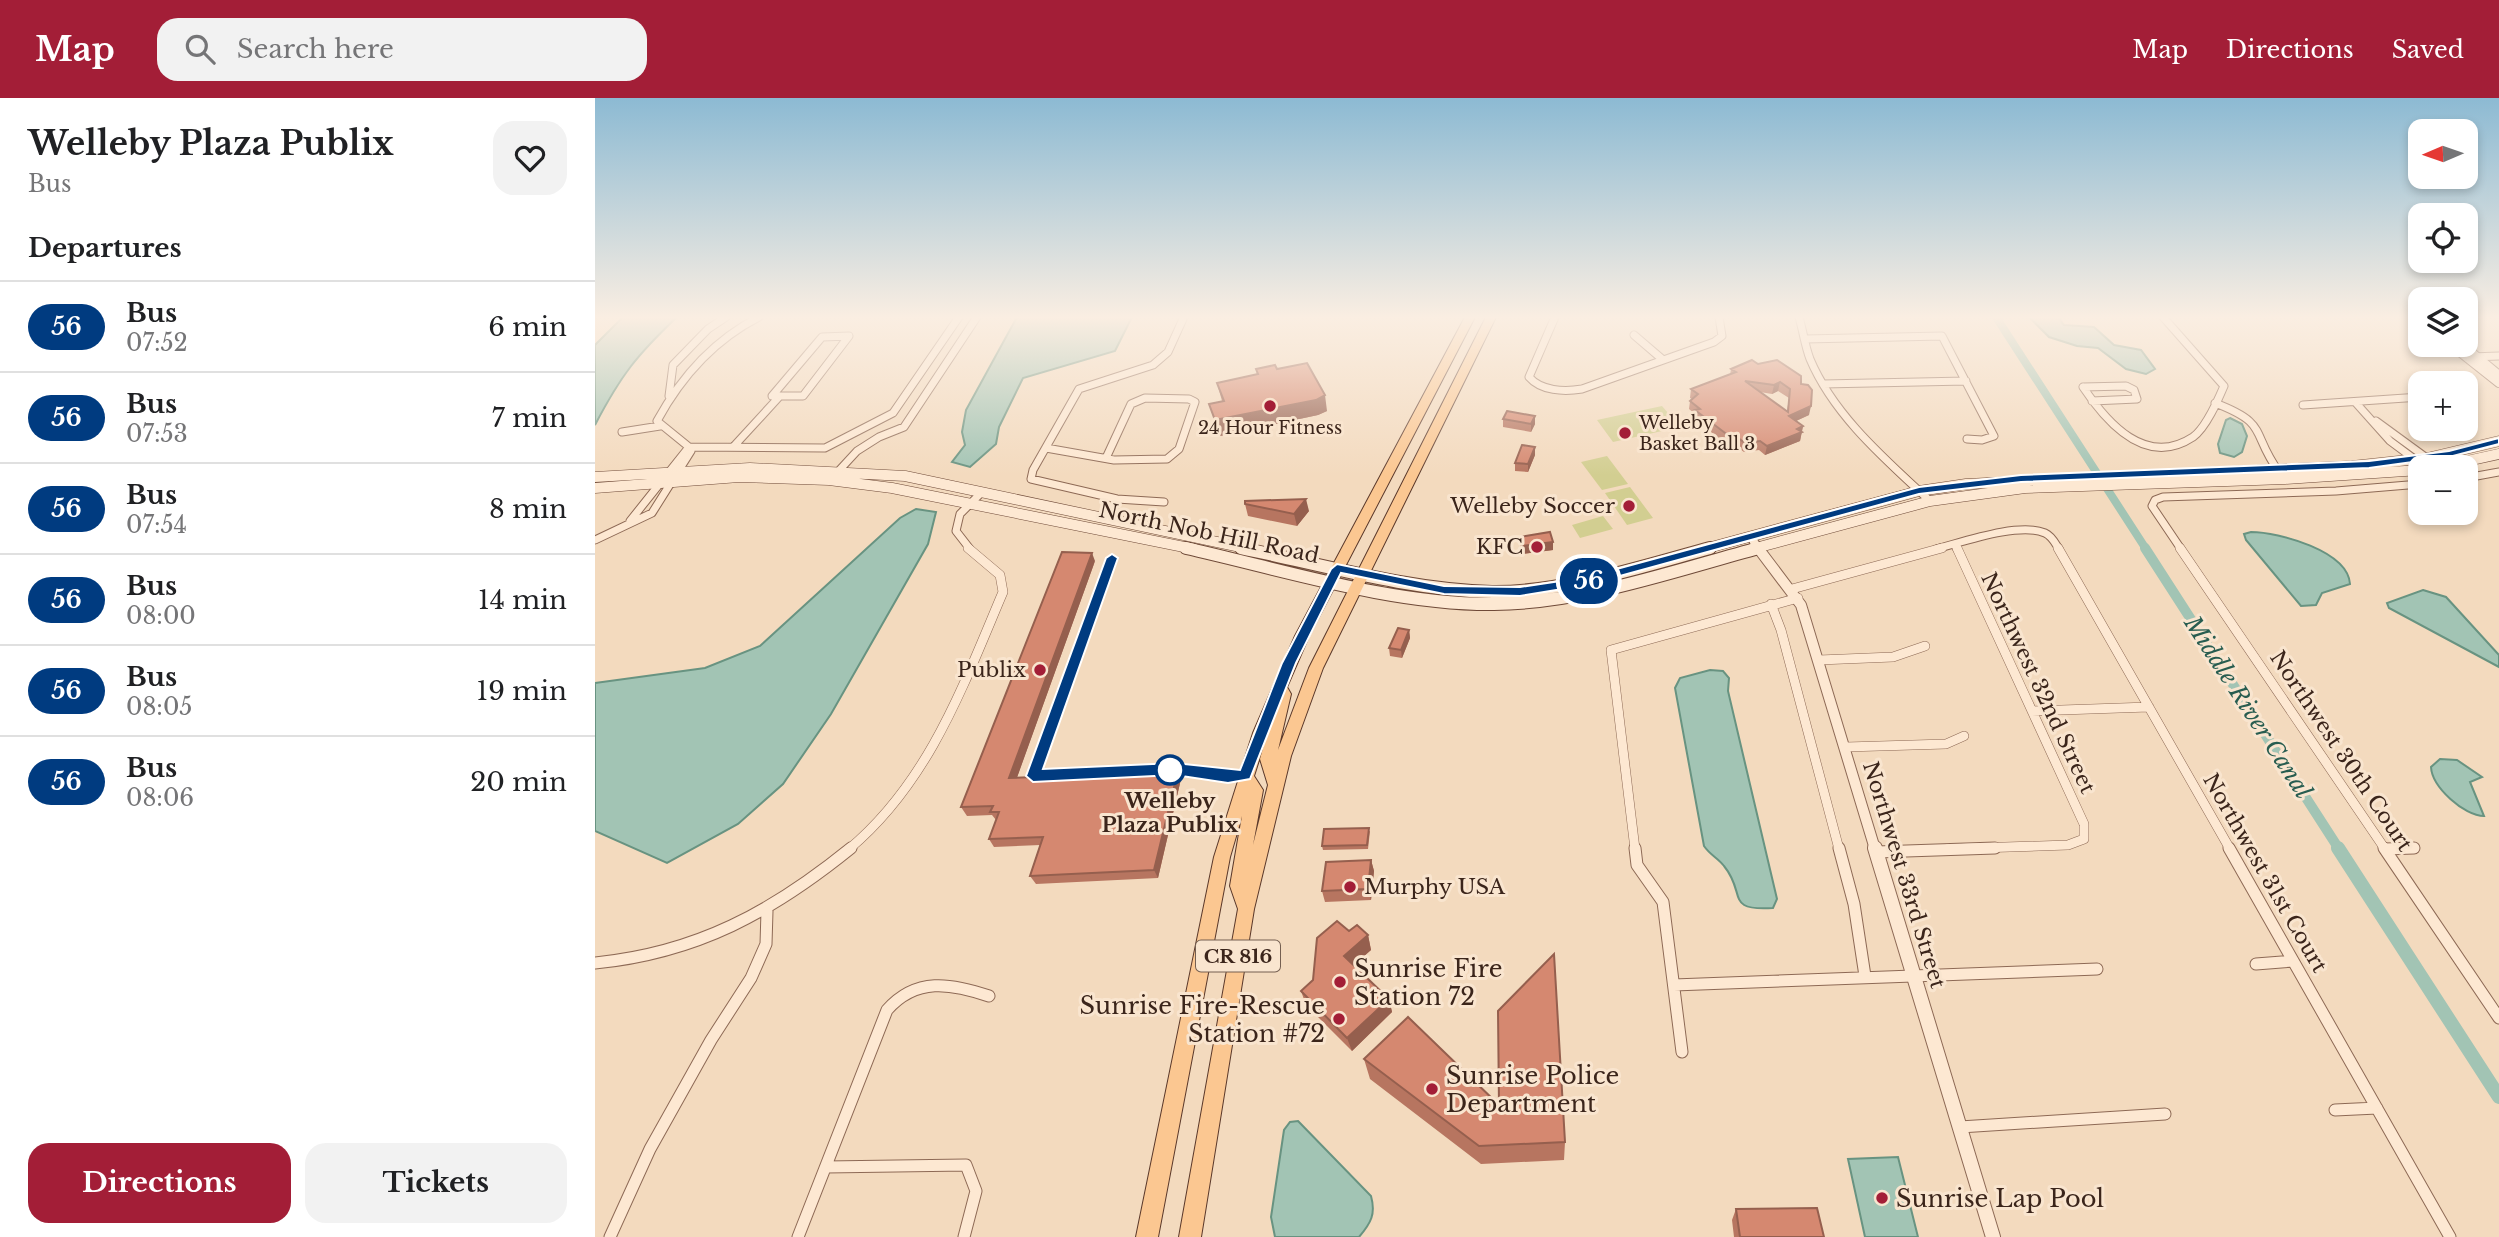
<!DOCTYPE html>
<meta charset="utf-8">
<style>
:root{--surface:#fff;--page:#f2f2f2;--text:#202124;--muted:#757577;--line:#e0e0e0;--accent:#a31e37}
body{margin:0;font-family:"Libre Baskerville",serif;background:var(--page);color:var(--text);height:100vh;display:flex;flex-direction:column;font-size:26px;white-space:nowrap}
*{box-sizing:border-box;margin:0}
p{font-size:23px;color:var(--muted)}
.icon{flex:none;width:38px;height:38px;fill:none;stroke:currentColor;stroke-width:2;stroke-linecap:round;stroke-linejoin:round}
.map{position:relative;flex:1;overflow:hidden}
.panel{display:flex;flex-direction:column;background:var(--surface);width:595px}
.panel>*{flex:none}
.badge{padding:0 14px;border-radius:23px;font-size:24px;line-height:46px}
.needle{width:46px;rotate:268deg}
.controls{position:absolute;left:1813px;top:21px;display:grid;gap:14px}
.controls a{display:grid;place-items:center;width:70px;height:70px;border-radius:14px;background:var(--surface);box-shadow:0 4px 10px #0003;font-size:35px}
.map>.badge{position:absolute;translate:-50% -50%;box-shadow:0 0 0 4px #fff}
h2{padding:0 28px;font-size:26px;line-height:63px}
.round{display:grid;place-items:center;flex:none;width:74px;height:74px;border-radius:21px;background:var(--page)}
.head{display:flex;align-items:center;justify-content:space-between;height:119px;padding:0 28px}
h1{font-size:33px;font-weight:700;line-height:52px}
.cta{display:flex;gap:14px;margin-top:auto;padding:14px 28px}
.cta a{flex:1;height:80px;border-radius:21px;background:var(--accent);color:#fff;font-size:28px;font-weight:700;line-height:80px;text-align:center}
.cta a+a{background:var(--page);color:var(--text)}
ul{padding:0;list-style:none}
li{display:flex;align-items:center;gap:21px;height:91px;padding:0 28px;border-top:2px solid var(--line)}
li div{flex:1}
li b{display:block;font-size:26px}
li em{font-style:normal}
li .badge{min-width:77px;font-weight:700;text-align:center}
header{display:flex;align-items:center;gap:42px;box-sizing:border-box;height:98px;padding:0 35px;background:var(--accent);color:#fff}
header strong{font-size:33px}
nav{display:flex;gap:38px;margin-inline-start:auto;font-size:24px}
.search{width:490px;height:63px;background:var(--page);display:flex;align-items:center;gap:18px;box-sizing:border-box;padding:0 24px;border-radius:21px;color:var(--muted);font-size:26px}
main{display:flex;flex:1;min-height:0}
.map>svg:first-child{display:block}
</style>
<header>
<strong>Map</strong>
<div class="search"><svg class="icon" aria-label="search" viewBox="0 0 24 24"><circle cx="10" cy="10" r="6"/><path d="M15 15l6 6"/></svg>Search here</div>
<nav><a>Map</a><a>Directions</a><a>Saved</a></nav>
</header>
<main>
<section class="panel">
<div class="head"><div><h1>Welleby Plaza Publix</h1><p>Bus</p></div><a class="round"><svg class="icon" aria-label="heart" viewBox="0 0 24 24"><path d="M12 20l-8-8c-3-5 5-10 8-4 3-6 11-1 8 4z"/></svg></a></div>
<h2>Departures</h2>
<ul>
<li><span class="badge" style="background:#003b80;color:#fff">56</span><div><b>Bus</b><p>07:52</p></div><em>6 min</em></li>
<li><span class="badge" style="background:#003b80;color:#fff">56</span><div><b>Bus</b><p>07:53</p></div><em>7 min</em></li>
<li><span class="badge" style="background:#003b80;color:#fff">56</span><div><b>Bus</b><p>07:54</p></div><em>8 min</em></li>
<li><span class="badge" style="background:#003b80;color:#fff">56</span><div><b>Bus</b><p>08:00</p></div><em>14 min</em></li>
<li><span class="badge" style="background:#003b80;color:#fff">56</span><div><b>Bus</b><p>08:05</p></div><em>19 min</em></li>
<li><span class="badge" style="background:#003b80;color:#fff">56</span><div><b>Bus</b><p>08:06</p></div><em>20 min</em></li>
</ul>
<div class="cta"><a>Directions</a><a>Tickets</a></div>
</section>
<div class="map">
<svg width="1904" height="1139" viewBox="0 0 1904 1139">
<rect width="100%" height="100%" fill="#f3dabe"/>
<path fill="#d2ce91" d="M1067,308L1085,329L1018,344L1002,322Z
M1012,358L1033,386L1007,392L986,364Z
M1035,389L1058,420L1032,427L1010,395Z
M1008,418L1018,431L985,440L977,427Z"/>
<path fill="#a2c4b4" stroke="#689381" stroke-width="2" d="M28,219H82C42,257 26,277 0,327V247Z
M422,219H537L520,253L428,280L404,329L401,346L375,369L357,364L370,347L367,334L371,312Z
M1434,219H1463L1469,227L1499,229L1519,247L1546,252L1560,271L1551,276L1531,271L1503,250L1482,248L1454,239Z
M1635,320L1647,326L1652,338L1647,354L1639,359L1625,355L1623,346L1631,322Z
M321,411L341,414L333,446L236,616L188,686L143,726L72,765L0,733V585L110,570L165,548L305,420Z
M1656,434C1684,434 1753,453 1755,486L1727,495L1721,507L1706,508L1651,442L1649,436Z
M1828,492L1851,499L1904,557V569L1794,510L1792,505Z
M1115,572L1128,573L1134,580L1133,593L1182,801L1178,810C1129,813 1152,796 1129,768C1123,760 1115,757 1109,748L1080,590L1085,580Z
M1845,661L1862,662L1887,679L1875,684L1889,718C1869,718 1837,689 1836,669Z
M703,1023L776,1098C781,1116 776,1125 764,1139H680L676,1119L689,1032L695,1024Z
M1303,1059L1323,1139H1270L1253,1061Z"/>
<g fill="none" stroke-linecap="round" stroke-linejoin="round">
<path stroke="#a2c4b4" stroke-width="8" d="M1401,219L1551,451"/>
<path stroke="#a2c4b4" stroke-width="10" d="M1550,450L1744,751"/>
<path stroke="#a2c4b4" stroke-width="14" d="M1743,750L1904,999"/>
<defs>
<path id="minor-far2" d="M960,219L934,279C946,293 969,294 987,291L1119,244L1127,238L1124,219
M1204,219C1208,233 1210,248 1215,261C1239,318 1291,362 1335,403
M1039,237L1067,261
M254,238L208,298H177L227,239Z
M1210,241L1347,238L1399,338L1387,342L1372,341
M1876,259L1904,258
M1228,286L1371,283
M1488,289C1512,325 1551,370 1598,339C1611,330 1623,302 1629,288L1568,219
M1488,289L1531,288L1539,292L1542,301L1497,303
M74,298L78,267L113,231L131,219
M1620,305C1675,326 1655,334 1684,374
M1761,305L1795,343L1830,369
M1708,307L1825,299
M1781,323L1844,369
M27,334L65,328
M139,348L184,299
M94,349L230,350L298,315L364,219
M94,349L62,323C86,279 119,242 164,219
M451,350L519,362L572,361L584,351L600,304L594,301L550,300L536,306L511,360
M238,379L262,353L284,339L309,329L382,219
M1871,380L1904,374
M569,404L522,401L436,381L438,372L484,291L558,267L573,254L588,221
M514,422L522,401
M35,423L94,349
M0,442L57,415L96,353L94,349
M1360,446L1362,451
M375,451L361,433L365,416L387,394
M1341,451C1368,444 1424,424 1450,435C1457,438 1460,445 1464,451
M1586,451L1557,408L1560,402L1568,399L1741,393L1825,386"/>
<path id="minor-far1" d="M1463,450L1635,751
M1585,450L1790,751
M1197,491L1347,450
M1176,506L1186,532L1244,751
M1224,562L1298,559L1330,548
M1437,613L1554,609
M1251,649L1351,646L1369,638
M254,751C334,684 368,588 408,494L405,477L373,450
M1040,751L1016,552L1203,500
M1352,751L1473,747L1489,741V726L1362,450
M1790,751L1819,750"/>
<path id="minor" d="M1040,750L1042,767L1068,804L1087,954
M1244,750L1259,806L1270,878
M1634,750L1855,1139
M1789,750L1904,920
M1790,751L1819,750
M1282,754L1400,750
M0,865C102,855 177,814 256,750
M1661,866L1698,863
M1079,887L1502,871
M1740,1012L1782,1010
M1365,1029L1570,1016
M231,1069L371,1067L381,1093L369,1139
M15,1139L55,1051L116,942L156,880L171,846L172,813
M203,1139L292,912C321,879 356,885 394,898"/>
<path id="tertiary-far2" d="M1823,219L1825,221
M1856,247L1904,285
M1874,252L1904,277
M1159,444L1164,451"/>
<path id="tertiary-far1" d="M1163,450L1206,507L1280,751"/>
<path id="tertiary" d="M1280,750L1398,1139"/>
<path id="secondary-far1" d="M1845,369L1904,356
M0,379L155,370L310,378L655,451
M0,390L144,379L234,382L297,390L599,451
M1109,451L1324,393L1371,386L1757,368L1832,360L1904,343
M1157,451L1335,403L1430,390L1690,381L1825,372"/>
<path id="secondary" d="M591,450C689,472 798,507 899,506C989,505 1078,473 1164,450
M646,450C729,467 813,492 897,494C966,495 1049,468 1115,450"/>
<path id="primary" d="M870,219H880L714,538L692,589L696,596L683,652L714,570L891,219H901L728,570L696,658L659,811L606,1139H584L643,811L635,788L647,718L635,759L563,1139H541L619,759L644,680L642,677L646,672L658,635L700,538ZM670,643L665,661L673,687L658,747L668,692L659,678Z"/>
</defs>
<use href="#minor-far2" stroke="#8d6955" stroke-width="9"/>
<use href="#minor-far1" stroke="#8d6955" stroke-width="10"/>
<use href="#minor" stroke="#8d6955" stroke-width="13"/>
<use href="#tertiary-far2" stroke="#8d6955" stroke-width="10"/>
<use href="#tertiary-far1" stroke="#8d6955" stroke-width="12"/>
<use href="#tertiary" stroke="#8d6955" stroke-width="16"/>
<use href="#secondary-far1" stroke="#6f4a38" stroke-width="11"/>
<use href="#secondary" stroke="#6f4a38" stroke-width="14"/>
<use href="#primary" stroke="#5a382a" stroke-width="2"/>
<use href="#minor-far2" stroke="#fde8d2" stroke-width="7"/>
<use href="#minor-far1" stroke="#fde8d2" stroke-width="9"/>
<use href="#minor" stroke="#fde8d2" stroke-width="11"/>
<use href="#tertiary-far2" stroke="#fde8d2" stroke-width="8"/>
<use href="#tertiary-far1" stroke="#fde8d2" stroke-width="10"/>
<use href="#tertiary" stroke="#fde8d2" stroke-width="14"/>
<use href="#secondary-far1" stroke="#fde8d2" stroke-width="10"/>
<use href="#secondary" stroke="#fde8d2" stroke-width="12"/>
<use href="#primary" fill="#fbc791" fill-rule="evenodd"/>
</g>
<path fill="#b77560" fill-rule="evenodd" d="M1163,266L1206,286L1214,317L1201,323L1208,328L1205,343L1170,357L1164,352L1149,354L1138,346L1133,347L1099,321L1100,316L1094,311L1095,303L1097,301L1095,300L1096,291L1135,277L1136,271ZM1183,293L1194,300L1192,313L1165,294L1177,296Z
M661,271H682L732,313L723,317L625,338L614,306L627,303L622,285L662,276Z
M908,321L940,326L936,334L908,329Z
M940,349V357L933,374L920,373V365Z
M650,406L714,413L702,428L653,418Z
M925,439L958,452L928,456L925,447Z
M500,463L422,679L586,681L563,780L441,786L435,778L445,747L399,749L394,741L401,722L397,717L372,718L366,709Z
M814,532L815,540L807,560L795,558L794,550Z
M775,733L773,751L728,752L727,748Z
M776,762L779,773L776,802L730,804L727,793Z
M754,833L773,837L776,852L759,867L794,901L797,914L757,953L711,907L706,893L718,882Z
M769,961L904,1007L970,1044L969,1062L886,1066L775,981Z
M1141,1111L1229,1139H1139L1137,1122Z"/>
<path fill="#955f4e" d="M1185,284L1183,293L1177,296L1179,287Z
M730,297L732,313L723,317L625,338L620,322Z
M1216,308L1214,317L1192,327L1194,318Z
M940,318V326L936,334V326Z
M1208,328L1205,343L1170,357L1172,348Z
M1139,337L1138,346L1133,347L1134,338Z
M940,349V357L933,374V366Z
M711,401L714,413L702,428L699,416Z
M958,444V452L928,456V448Z
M497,455L500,463L419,688L414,680Z
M814,532L815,540L807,560L806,552Z
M583,673L586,681L563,780L559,772Z
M776,762L779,773L776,802L773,791Z
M773,837L776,852L753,872L749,858Z
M794,901L797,914L757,953L752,940Z"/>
<path fill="#d58870" stroke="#955f4e" stroke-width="2" fill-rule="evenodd" d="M1157,262L1163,266L1182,262L1206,278V286L1213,287L1217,292L1216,308L1194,318L1208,328L1202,331L1207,334L1172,348L1165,343L1150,345L1139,337L1134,338L1100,312L1105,311L1095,303L1103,296L1096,291L1141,274L1136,271ZM1150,283L1179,287L1185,284L1195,291L1193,314Z
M712,265L730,297L721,302L620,322L614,306L629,303L622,285L663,276L661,271L680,267L682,271Z
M912,313L940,318L936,326L908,321Z
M927,347L940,349L933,366L920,365Z
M711,401L699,416L650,406V403Z
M955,434L958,444L928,448L925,439Z
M467,454L497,455L414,680L583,673L559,772L435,778L448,739L394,741L404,714H395L398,708L366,709Z
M803,530L814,532L806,552L794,550Z
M774,730L772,747L727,748L729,731Z
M776,762L773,791L727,793L731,764Z
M742,823L754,833L762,827L773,837L749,858L794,901L752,940L706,893L718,882L722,840Z
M959,856L970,1044L884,1048L769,961L813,919L904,1007L903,913Z
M1222,1110L1229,1139H1145L1141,1111Z"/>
<linearGradient id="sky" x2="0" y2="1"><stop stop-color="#8cbad3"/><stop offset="0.58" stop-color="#faeee2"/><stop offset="1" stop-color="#faeee2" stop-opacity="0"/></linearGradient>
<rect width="1904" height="378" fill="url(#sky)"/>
<path fill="#003b80" stroke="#fff" stroke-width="2" d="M1904,340V346L1854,359L1774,370L1426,384L1324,396L992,487L925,498L849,496L746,475L701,565L655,681L633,685L580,677L438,684L431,678L511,460L517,456L523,460L448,671L580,665L645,672L687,565L736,471L742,466L849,488L925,489L992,479L1324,389L1426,377L1774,363L1854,353Z"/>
<g fill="#a31e37" stroke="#f9e5cf" stroke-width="2.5">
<circle cx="675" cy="308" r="7"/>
<circle cx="1030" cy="335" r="7"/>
<circle cx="1034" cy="408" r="7"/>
<circle cx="942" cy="449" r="7"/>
<circle cx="445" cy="572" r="7"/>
<circle cx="755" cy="789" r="7"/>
<circle cx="745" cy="884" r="7"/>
<circle cx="744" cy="921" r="7"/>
<circle cx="837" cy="991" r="7"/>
<circle cx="1287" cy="1100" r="7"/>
</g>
<circle fill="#fff" stroke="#003b80" stroke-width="3.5" cx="575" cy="672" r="14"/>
<g text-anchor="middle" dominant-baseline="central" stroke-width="6" stroke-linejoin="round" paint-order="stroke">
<g font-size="18" fill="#3b251b" stroke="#f9e5cf" text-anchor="start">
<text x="1044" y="325">Welleby<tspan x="1044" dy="21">Basket Ball 3</tspan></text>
<text x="675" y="330" text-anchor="middle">24 Hour Fitness</text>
</g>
<rect fill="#f9e5cf" stroke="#745f51" stroke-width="2" x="601" y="842.5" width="84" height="31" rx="5"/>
<g font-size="19" font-weight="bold" fill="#3b251b">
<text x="643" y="858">CR 816</text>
</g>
<g font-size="21" fill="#3b251b" stroke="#f9e5cf" text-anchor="end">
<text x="1020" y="408">Welleby Soccer</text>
<text x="928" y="449">KFC</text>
<text x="431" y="572">Publix</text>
<text x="769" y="789" text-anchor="start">Murphy USA</text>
</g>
<g font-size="21" fill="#3b251b" stroke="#f9e5cf">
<text transform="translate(614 435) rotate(12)">North Nob Hill Road</text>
<text transform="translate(1443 585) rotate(65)">Northwest 32nd Street</text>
<text transform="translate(1746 653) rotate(56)">Northwest 30th Court</text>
<text transform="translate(1670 775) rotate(60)">Northwest 31st Court</text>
<text transform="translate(1309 777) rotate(73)">Northwest 33rd Street</text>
</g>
<g font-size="21" font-weight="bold" fill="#3b251b" stroke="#f9e5cf">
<text x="575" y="703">Welleby<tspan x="575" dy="24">Plaza Publix</tspan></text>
</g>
<g font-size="23" font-style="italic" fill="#285d50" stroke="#f9e5cf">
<text transform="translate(1653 609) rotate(57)">Middle River Canal</text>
</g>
<g font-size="24" fill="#3b251b" stroke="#f9e5cf" text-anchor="start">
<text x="759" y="870">Sunrise Fire<tspan x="759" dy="28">Station 72</tspan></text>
<text x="730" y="907" text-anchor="end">Sunrise Fire-Rescue<tspan x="730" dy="28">Station #72</tspan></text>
<text x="851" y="977">Sunrise Police<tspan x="851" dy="28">Department</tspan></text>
<text x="1301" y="1100">Sunrise Lap Pool</text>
</g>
</g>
</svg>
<div class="controls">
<a><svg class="needle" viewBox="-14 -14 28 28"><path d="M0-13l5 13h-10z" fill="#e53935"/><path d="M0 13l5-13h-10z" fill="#757577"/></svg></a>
<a><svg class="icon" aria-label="locate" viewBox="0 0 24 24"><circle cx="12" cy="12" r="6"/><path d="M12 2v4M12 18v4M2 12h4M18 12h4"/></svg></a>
<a><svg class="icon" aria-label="layers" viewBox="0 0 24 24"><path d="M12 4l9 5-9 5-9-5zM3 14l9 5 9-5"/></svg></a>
<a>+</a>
<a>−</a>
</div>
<b class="badge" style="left:994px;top:483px;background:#003b80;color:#fff">56</b>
</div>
</main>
